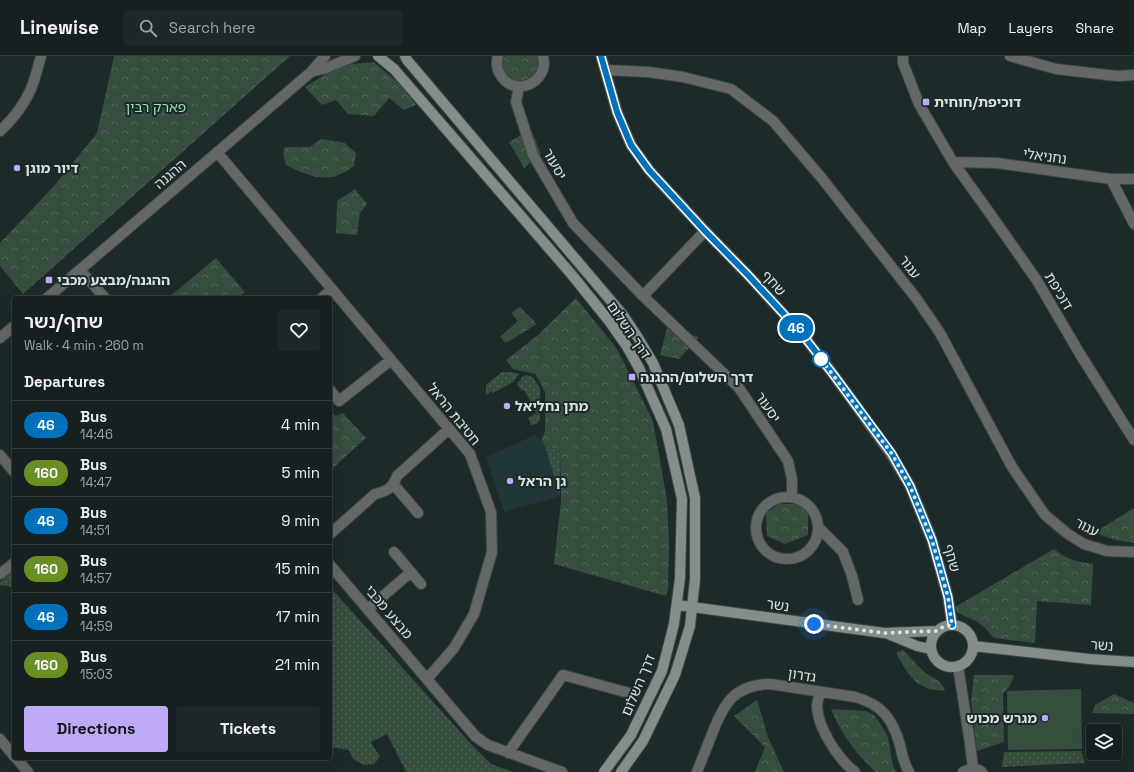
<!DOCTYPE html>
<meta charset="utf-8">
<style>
:root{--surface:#162020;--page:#1f2829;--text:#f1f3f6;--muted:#9ea3a5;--line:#353e3e;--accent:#bda9f5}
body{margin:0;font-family:"Space Grotesk","Noto Sans Hebrew",sans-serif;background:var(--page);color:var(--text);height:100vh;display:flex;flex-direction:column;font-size:15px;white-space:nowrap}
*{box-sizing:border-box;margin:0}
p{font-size:13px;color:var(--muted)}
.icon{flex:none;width:22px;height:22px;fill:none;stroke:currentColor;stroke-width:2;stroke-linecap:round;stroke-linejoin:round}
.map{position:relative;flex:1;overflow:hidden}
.sheet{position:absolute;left:12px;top:240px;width:320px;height:464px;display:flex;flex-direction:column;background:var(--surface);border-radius:4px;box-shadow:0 4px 16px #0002,0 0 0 1px var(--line)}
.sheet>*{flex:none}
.badge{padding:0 8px;border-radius:13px;font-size:14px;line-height:26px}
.controls{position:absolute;left:1086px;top:668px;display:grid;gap:8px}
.controls a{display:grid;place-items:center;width:36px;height:36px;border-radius:4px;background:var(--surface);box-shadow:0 4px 16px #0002,0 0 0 1px var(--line);font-size:20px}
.you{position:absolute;width:20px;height:20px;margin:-10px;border:3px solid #fff;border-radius:50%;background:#1a73e8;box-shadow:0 0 0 6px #1a73e833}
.map>.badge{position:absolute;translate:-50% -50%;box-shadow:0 0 0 2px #fff}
h2{padding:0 12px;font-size:15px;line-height:36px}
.round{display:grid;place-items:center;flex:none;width:42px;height:42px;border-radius:4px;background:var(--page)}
.summary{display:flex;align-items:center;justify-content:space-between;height:68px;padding:0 12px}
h1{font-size:19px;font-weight:600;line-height:30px}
.primary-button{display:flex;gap:8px;margin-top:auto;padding:8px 12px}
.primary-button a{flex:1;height:46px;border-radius:4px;background:var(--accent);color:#111;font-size:16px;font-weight:600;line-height:46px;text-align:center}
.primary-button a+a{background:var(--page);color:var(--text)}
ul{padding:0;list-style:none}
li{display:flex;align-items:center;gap:12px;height:48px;padding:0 12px;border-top:1px solid var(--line)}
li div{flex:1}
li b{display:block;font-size:15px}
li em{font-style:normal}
li .badge{min-width:44px;font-weight:700;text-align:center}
header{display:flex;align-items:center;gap:24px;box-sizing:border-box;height:56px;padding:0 20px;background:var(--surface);border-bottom:1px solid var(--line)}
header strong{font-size:19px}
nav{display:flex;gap:22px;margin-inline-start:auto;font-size:14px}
.search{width:280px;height:36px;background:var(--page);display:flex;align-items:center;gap:10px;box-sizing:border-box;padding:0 14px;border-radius:4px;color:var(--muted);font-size:15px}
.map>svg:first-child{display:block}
</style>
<header>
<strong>Linewise</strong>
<div class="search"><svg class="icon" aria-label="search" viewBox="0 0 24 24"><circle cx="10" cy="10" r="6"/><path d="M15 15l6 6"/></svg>Search here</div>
<nav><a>Map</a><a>Layers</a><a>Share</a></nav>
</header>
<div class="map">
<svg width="1134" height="716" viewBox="0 0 1134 716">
<defs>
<pattern id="grass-dots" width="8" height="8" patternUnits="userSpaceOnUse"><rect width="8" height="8" fill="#364e3e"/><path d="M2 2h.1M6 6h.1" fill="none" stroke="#52675a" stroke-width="1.8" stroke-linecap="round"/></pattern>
<pattern id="park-crowns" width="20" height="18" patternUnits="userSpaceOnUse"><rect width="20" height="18" fill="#364e3e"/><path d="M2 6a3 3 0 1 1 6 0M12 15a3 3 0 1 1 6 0" fill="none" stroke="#52675a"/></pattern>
</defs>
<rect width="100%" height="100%" fill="#1d2a2a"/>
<path fill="#213636" d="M535,379L542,384L547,396L560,440L504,456L486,401Z"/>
<path fill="url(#grass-dots)" d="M502,316H511L519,318L513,326L493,337L491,335L486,340V329Z
M526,319L533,321L540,333V364L537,368L531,369L528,362L537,357L524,334L522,335L517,328L523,320Z
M542,384L561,399L560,440L547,396Z
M14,513V531L0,529V526Z
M330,531L472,689L491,708L513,716H406L387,678L371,686L380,701L374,708L364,709L353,703L349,694L330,691Z
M1081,695L1085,707L1002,711L1004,696Z"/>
<path fill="url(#park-crowns)" d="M114,0H290L23,238L0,210V187L54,130L97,77Z
M501,0H538L541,11C539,14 537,19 534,22C525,29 507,26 502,16C499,11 501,5 501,0Z
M374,6L403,31L416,49L404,54L389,42L374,60L348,58L336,44L322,49L305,31L340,9Z
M531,73L541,98L524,112L509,86Z
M321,83L345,87L356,97L354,110C350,113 345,116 341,118C323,127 302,117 286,109L283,98L285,91H310Z
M355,133L367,148L360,157L357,179L336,177L337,145Z
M216,202L245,236L237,242H168Z
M576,242L617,293L653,365L667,444L669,488L668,533L666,540L554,508L561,445V399L542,384L545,374V336L536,318L513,313L506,304L538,279Z
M520,251L537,268L506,287L500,281L518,265L511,257Z
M667,272L699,281L679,303L660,299Z
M331,356L336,360L343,357L366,382L333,412L330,409V357Z
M779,448H797L808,454V479L785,488L767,480L766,457Z
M1134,452V487L1116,484L1094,477Z
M1054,493C1068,504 1075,505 1093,508L1091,549L1037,545L1035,587L994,582L985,572L976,565L958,557L955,551Z
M903,594L924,616L940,626L945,634C918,637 907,617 896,597Z
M974,619H1014L1010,630L1003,638L1004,686L977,695L971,645Z
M1114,638L1134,647V658L1092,657L1095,649Z
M757,644L768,681L784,716H755L765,691L734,660Z
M831,653L866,655L874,659L880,667L888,681L893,710L896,716H876C856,698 841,678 831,653Z"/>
<path fill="#364e3e" d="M1081,633L1082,693L1008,694L1007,635Z"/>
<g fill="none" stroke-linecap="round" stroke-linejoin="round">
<defs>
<path id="street" d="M498,0C496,7 496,12 500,18C513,43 550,27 543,0
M601,0L617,56L631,89L649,114L705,175L748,219L802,278L833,318L891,398L910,430L932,484L948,541L952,569
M903,0V7L919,48L953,106L991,159L1036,223L1080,298L1134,384
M1010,0L1056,13L1117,20L1134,19
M605,14L648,16L683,21L731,33L773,65L820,120L916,242L940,277L1012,411L1045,459L1068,478L1084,488L1107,495L1134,496
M311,16L326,12L355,0
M519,31L516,46L533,99L573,167L643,240L705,175
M0,75C13,63 24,49 31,33C35,23 38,11 41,0
M217,96L470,398L491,456L492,496L474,558L454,592L427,623
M953,106L997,107L1111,123H1134
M1111,123L1134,168
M80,214L105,242
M643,240L739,332L788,405L792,423V441
M47,242L311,16L325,0
M322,242L332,233
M0,282L14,270
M330,334L339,345L391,304
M0,399L14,416
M394,429L418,457
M756 472a31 31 0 1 1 62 0a31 31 0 1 1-62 0Z
M818,471L843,496L852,520L858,544
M330,478L375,438C387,435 393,432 397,420L449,373
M394,496L421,528
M330,509L476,681L488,689L562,716
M0,518L14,507
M368,553L411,516
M958,610L970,687L973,712
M820,636C819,641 817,646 817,651C818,672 838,703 855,716
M0,683L14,700
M508,697L563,619L629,637
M16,702L28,716
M697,716C702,703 707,691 712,678C724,647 734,629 770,628L855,641C882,648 893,664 900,689C902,699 904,708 909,716
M963,716C970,712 976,711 982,716"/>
<path id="secondary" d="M378,0L394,13L572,219L609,265L626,289L639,312L666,373L682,443L680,522L674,568L662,615L631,679L604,716
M405,0L407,4L623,259L637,280L653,307L679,369L695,442V523L690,570L675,619L643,685L621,716
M677,549L884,577L937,575
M931 590a21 21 0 1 1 42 0a21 21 0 1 1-42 0Z
M888,578L917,590L930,593
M973,590L1089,603L1134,606"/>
</defs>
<use href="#street" stroke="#3b4747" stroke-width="12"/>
<use href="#secondary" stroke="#3b4747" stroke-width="12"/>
<use href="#street" stroke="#636866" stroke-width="10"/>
<use href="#secondary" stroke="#848d8a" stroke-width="10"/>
</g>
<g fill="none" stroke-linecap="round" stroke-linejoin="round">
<defs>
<path id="line" d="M601,0L617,56L631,89L649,114L705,175L748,219L802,278L833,318L892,398L910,430L932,484L948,541L952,569"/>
</defs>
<use href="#line" stroke="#fff" stroke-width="9"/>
<use href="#line" stroke="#0072bc" stroke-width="6"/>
<path stroke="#dae2e2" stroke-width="4" stroke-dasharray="0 7.2" d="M814,568L884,577L936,575L945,570L952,569L948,541L932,484L910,430L892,398L821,303"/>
</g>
<g fill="#bda9f5" stroke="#1d2a2a" stroke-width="1.5">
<rect x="922" y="42" width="8" height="8" rx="2"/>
<circle cx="17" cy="112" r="4"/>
<rect x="45" y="220" width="8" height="8" rx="2"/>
<rect x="628" y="317" width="8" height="8" rx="2"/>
<circle cx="507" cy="350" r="4"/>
<circle cx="510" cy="425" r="4"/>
<circle cx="1045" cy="662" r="4"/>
</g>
<circle fill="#fff" stroke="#0072bc" stroke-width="2" cx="821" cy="303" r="8"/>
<g text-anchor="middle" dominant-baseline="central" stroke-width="4" stroke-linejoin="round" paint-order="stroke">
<g font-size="14" font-weight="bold" fill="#dae2e2" stroke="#1d2a2a" text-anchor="start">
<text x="934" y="46">דוכיפת/חוחית</text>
<text x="25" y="112">דיור מוגן</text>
<text x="57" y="224">ההגנה/מבצע מכבי</text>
<text x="640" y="321">דרך השלום/ההגנה</text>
<text x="515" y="350">מתן נחליאל</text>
<text x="518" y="425">גן הראל</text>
<text x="1037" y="662" text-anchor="end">מגרש מכוש</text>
</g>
<g font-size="14" fill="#98deb0" stroke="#1d2a2a">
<text x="156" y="51">פארק רבין</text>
</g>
<g font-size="14" fill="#dae2e2" stroke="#1d2a2a">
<text transform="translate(1045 100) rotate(8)">נחניאלי</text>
<text transform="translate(555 108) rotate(61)">יסעור</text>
<text transform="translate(170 118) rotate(-41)">ההגנה</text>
<text transform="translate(910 211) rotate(53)">עגור</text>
<text transform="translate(774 227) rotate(48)">שחף</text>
<text transform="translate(1059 235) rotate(59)">דוכיפת</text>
<text transform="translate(629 274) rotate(56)">דרך השלום</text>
<text transform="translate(768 351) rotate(56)">יסעור</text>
<text transform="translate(454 358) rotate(51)">חטיבת הראל</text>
<text transform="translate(1087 471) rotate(27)">עגור</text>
<text transform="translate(952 502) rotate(75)">שחף</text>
<text transform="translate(778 549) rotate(8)">נשר</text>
<text transform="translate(389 556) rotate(50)">מבצע מכבי</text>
<text transform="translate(1102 589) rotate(4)">נשר</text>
<text transform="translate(802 619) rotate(9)">גדרון</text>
<text transform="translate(638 629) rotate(-67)">דרך השלום</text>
</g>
</g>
</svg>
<div class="controls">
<a><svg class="icon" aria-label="layers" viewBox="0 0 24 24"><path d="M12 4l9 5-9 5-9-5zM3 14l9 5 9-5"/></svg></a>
</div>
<div class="you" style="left:814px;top:568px"></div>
<b class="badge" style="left:796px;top:272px;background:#0072bc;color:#fff">46</b>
<section class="sheet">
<div class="summary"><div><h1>שחף/נשר</h1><p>Walk · 4 min · 260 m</p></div><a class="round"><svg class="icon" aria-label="heart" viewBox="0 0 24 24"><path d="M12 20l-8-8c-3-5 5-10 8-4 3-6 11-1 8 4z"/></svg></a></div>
<h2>Departures</h2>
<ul>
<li><span class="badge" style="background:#0072bc;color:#fff">46</span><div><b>Bus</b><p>14:46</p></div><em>4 min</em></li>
<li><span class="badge" style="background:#6b8e23;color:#fff">160</span><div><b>Bus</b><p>14:47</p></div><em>5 min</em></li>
<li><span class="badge" style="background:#0072bc;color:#fff">46</span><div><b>Bus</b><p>14:51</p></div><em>9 min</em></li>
<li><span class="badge" style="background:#6b8e23;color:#fff">160</span><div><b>Bus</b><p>14:57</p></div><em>15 min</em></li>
<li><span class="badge" style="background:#0072bc;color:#fff">46</span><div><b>Bus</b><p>14:59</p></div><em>17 min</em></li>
<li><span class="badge" style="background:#6b8e23;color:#fff">160</span><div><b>Bus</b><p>15:03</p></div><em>21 min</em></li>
</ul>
<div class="primary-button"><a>Directions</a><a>Tickets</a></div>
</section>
</div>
